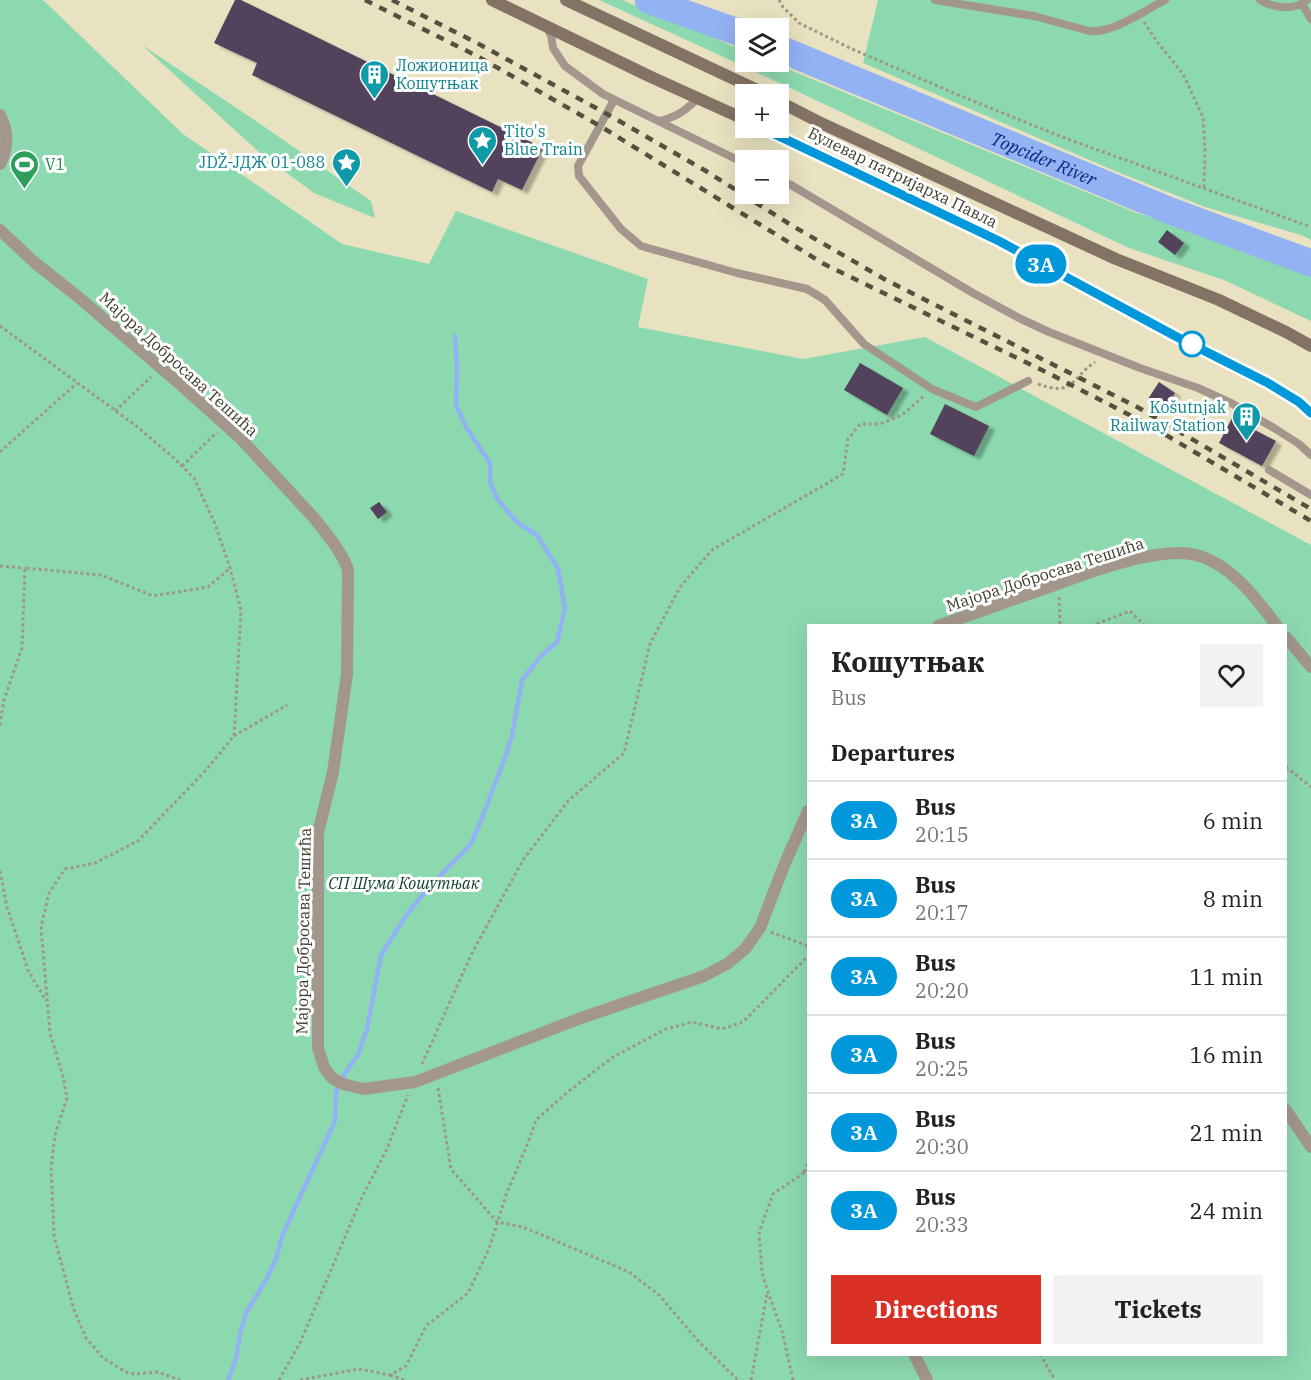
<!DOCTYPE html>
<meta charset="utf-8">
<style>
:root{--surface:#fff;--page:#f2f2f2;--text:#222;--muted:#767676;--line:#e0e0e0;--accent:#d93025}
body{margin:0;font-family:"IBM Plex Serif",serif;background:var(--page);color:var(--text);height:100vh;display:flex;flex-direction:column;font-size:22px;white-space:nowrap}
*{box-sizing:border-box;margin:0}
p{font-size:20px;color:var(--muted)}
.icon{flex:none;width:33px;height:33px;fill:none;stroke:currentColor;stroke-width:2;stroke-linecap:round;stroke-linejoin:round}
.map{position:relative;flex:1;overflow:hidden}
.sheet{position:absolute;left:807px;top:624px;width:480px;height:732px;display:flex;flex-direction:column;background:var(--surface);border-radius:0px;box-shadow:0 6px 24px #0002}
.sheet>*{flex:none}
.badge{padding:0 12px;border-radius:20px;font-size:21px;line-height:39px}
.buttons{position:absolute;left:735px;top:18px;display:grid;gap:12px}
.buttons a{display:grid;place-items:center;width:54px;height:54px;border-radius:0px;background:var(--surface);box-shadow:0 6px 24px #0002;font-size:30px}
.map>.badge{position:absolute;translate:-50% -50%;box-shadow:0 0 0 3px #fff}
h2{padding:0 24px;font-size:22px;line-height:54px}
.round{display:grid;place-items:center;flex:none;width:63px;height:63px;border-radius:0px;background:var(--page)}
.summary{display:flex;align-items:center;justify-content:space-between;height:102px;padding:0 24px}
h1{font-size:28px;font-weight:700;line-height:45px}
.button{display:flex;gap:12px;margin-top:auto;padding:12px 24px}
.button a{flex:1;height:69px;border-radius:0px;background:var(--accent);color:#fff;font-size:24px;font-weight:700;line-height:69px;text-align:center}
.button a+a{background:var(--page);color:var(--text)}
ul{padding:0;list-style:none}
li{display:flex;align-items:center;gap:18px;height:78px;padding:0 24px;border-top:2px solid var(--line)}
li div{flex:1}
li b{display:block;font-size:22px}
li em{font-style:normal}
li .badge{min-width:66px;font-weight:700;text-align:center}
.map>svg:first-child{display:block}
</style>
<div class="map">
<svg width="1311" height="1380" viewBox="0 0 1311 1380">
<defs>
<filter id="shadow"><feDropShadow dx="6" dy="4" stdDeviation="1.5" flood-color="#0004"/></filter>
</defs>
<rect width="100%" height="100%" fill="#e8e2c0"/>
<path fill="#8cd9b0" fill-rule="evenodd" d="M0,0H43L183,134L342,244L429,264L456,211L648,279L638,327L803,359L925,337L1311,545V1380H0ZM808,626H1286V1354H808Z
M599,0H622L745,51L746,62H771L1137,213L1311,272V321L1224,280L1129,248L754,71Z
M878,0H1311V240L1301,235L1205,207L1115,171L863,63Z
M142,45L256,121L371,201L375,218L314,193L261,154Z"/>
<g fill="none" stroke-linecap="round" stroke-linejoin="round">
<path stroke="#92b2f4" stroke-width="4.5" d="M228,1380L236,1359L240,1334L246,1313L266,1280L276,1259L283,1234L335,1121L336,1092L345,1073L358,1055L367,1029L381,955L405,917L427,889L471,844L482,818L506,755L512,736L522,680L541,656L557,642L565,609L558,569L537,535L517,522L498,500L490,483V463L466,427L456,405L457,368L455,336"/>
<g stroke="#92b2f4" stroke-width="27">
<path d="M648,0L746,35"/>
<path id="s1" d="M778,48L1168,210L1311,263"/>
</g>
</g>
<path fill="#52425b" filter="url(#shadow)" d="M235,0H241L543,148L522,190L498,179L492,192L252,75L257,63L214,43Z
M1167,230L1184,243L1175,255L1158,242Z
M860,363L903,388L887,415L844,390Z
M1159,382L1175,393L1163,410L1148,399Z
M945,404L989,426L974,456L930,434Z
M1232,418L1276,441L1262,466L1219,443Z
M379,502L387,512L378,519L370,508Z"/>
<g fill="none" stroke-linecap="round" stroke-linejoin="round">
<path stroke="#9d9980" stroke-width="3" stroke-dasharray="3 3" stroke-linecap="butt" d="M779,0L783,7L799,23L852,49L956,94L1062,137L1311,227
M1144,22L1158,43L1183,74L1203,117L1205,150L1204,189
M0,326L135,425L174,458L194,478L215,524L230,568L241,610L234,736L206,770L138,841L95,863L65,869L49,893L41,927L50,1033L63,1076L67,1098L55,1135L51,1166L54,1236L74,1310L86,1338L103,1358L126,1372L135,1374L158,1372L180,1380
M1038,384C1074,397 1070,379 1095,362
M115,411L151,377
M0,452L77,383
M182,466L217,432
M0,566L25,568
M1059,597L1060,626
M1091,626L1130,611L1145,626
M0,725L4,700L22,648L25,568L101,575L153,596L208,587L230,568
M234,736L287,705
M1286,767L1311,787
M0,871L7,907L28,970L46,1001
M771,932L808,946
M422,1064L472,953L523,860L568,801L624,753L650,644L680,587L712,550L843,474L848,439L860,424H880L902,415L924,396
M438,1088L451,1169L497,1222L523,1227L629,1272L659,1295L699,1342L738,1380
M804,1172L808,1163
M1040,1354L1055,1380
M390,1375L404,1380
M279,1380L300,1343L362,1197L386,1151L408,1095
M300,1380L359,1369L390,1375L406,1366L426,1326L468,1293L489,1249L506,1195L527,1145L536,1120L569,1091L613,1057L666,1029L693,1022L722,1029L743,1022L808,956
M751,1380L767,1294
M793,1380L782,1331L768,1292L762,1273L759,1232L773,1194L808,1170"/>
<path stroke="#a3978d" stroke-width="8" d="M935,0L1034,16L1089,31C1112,34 1144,11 1165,0
M1260,0C1274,8 1294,11 1307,0
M1302,4L1311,19
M546,26L551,35L553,48L565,66L603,94L746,164
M614,100L578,166L579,176L621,229L641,246L737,273L807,289L825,300L864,344L932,389L976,407L1028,381
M659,121C677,117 685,111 698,98
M778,179L791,185L973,293L1021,319L1049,332L1140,368L1198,388L1231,403L1274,428L1299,444L1311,455
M1269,470L1311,495"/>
<path stroke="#a3978d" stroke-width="12" d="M0,115C9,132 8,148 0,164
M0,230L34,262L77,296L181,385L240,438L315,519L335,545L344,560L348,570L347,674L333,772L318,833V1048L324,1067L332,1078L343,1084L363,1089L415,1082L581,1018L704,976L727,964L745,949L760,928L785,863L808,811
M938,626C974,613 1010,601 1046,588C1084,575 1157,545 1196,555C1231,564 1256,598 1277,626
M1286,637L1311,667
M1286,1110L1311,1147
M914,1354L927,1380"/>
<path stroke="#847364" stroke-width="12" d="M492,0L651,77L746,120
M566,0L766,94
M778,101L823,124L1116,259L1219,300L1286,332L1311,346
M762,128L999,241L1177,337L1267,383L1299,402L1311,413"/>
<path stroke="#535140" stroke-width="4.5" stroke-dasharray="8 8" stroke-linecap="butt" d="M365,0L475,55L600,126L824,264L1046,372L1149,425L1311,521
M392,0L477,43L607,114L706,171L791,225L886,280L1139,408L1311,509"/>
</g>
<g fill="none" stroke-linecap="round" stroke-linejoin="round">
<defs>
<path id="line" d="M762,128L999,241L1177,337L1268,383L1299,402L1311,413"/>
</defs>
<use href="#line" stroke="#fff" stroke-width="14"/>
<use href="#line" stroke="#0098da" stroke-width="9"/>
</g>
<defs>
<symbol id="building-pin" viewBox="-11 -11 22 30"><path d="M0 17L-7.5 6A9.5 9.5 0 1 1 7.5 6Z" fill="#0f9aa8" stroke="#fff"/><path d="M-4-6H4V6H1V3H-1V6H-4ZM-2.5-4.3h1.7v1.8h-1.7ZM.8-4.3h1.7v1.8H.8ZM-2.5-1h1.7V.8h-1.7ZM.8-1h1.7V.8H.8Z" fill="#fff"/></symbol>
<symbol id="sight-pin" viewBox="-11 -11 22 30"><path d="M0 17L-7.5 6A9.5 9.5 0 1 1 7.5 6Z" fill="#0f9aa8" stroke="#fff"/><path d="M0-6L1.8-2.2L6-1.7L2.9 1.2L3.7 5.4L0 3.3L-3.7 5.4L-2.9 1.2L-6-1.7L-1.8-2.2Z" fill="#fff"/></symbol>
<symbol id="stadium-pin" viewBox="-11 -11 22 30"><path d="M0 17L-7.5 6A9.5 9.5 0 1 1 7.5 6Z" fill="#2e9e5b" stroke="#fff"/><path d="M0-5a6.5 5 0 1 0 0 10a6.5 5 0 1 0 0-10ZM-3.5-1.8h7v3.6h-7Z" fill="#fff"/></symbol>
</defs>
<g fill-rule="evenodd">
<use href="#building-pin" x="358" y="58" width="33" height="45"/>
<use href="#sight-pin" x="466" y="124" width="33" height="45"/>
<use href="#sight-pin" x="330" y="146" width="33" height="45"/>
<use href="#stadium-pin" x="8" y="148" width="33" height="45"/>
<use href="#building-pin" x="1230" y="400" width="33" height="45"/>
</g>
<circle fill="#fff" stroke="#0098da" stroke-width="3" cx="1192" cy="344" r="12"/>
<g text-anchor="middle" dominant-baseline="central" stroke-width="6" stroke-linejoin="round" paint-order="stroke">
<g font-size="16" fill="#0d838f" stroke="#fff" text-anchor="start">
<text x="396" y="65">Ложионица<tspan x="396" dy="18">Кошутњак</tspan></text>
<text x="504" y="131">Tito's<tspan x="504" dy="18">Blue Train</tspan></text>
<text x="325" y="162" text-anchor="end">JDŽ-JДЖ 01-088</text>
<text x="1226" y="407" text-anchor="end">Košutnjak<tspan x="1226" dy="18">Railway Station</tspan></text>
</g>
<g font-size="16" fill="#27864d" stroke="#fff" text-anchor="start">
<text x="45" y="164">V1</text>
</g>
<g font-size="16" fill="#3d3b2d" stroke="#fff">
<text transform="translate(903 177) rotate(26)">Булевар патријарха Павла</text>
<text transform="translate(179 364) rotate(42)">Мајора Добросава Тешића</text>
<text transform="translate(1045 574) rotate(-18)">Мајора Добросава Тешића</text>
<text transform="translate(303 931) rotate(-89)">Мајора Добросава Тешића</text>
</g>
<g font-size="16" font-style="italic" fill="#12402b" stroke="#fff">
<text x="404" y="883">СП Шума Кошутњак</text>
</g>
<g font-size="18" font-style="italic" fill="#092783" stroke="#fff">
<text stroke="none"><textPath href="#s1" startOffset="288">Topcider River</textPath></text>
</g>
</g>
</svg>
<div class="buttons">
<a><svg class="icon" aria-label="layers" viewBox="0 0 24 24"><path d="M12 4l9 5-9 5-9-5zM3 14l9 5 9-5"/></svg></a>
<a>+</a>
<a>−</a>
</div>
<b class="badge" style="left:1041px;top:264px;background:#0098da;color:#fff">3A</b>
<section class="sheet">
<div class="summary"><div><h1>Кошутњак</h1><p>Bus</p></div><a class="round"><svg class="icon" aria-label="heart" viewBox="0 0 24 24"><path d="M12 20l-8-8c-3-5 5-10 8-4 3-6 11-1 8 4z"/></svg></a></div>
<h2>Departures</h2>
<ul>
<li><span class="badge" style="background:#0098da;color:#fff">3A</span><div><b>Bus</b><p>20:15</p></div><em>6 min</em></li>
<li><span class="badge" style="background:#0098da;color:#fff">3A</span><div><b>Bus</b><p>20:17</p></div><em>8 min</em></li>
<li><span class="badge" style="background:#0098da;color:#fff">3A</span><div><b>Bus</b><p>20:20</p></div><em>11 min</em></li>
<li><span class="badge" style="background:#0098da;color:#fff">3A</span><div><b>Bus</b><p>20:25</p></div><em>16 min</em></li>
<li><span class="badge" style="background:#0098da;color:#fff">3A</span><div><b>Bus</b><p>20:30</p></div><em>21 min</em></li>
<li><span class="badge" style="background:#0098da;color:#fff">3A</span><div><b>Bus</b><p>20:33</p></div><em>24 min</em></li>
</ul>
<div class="button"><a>Directions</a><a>Tickets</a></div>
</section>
</div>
